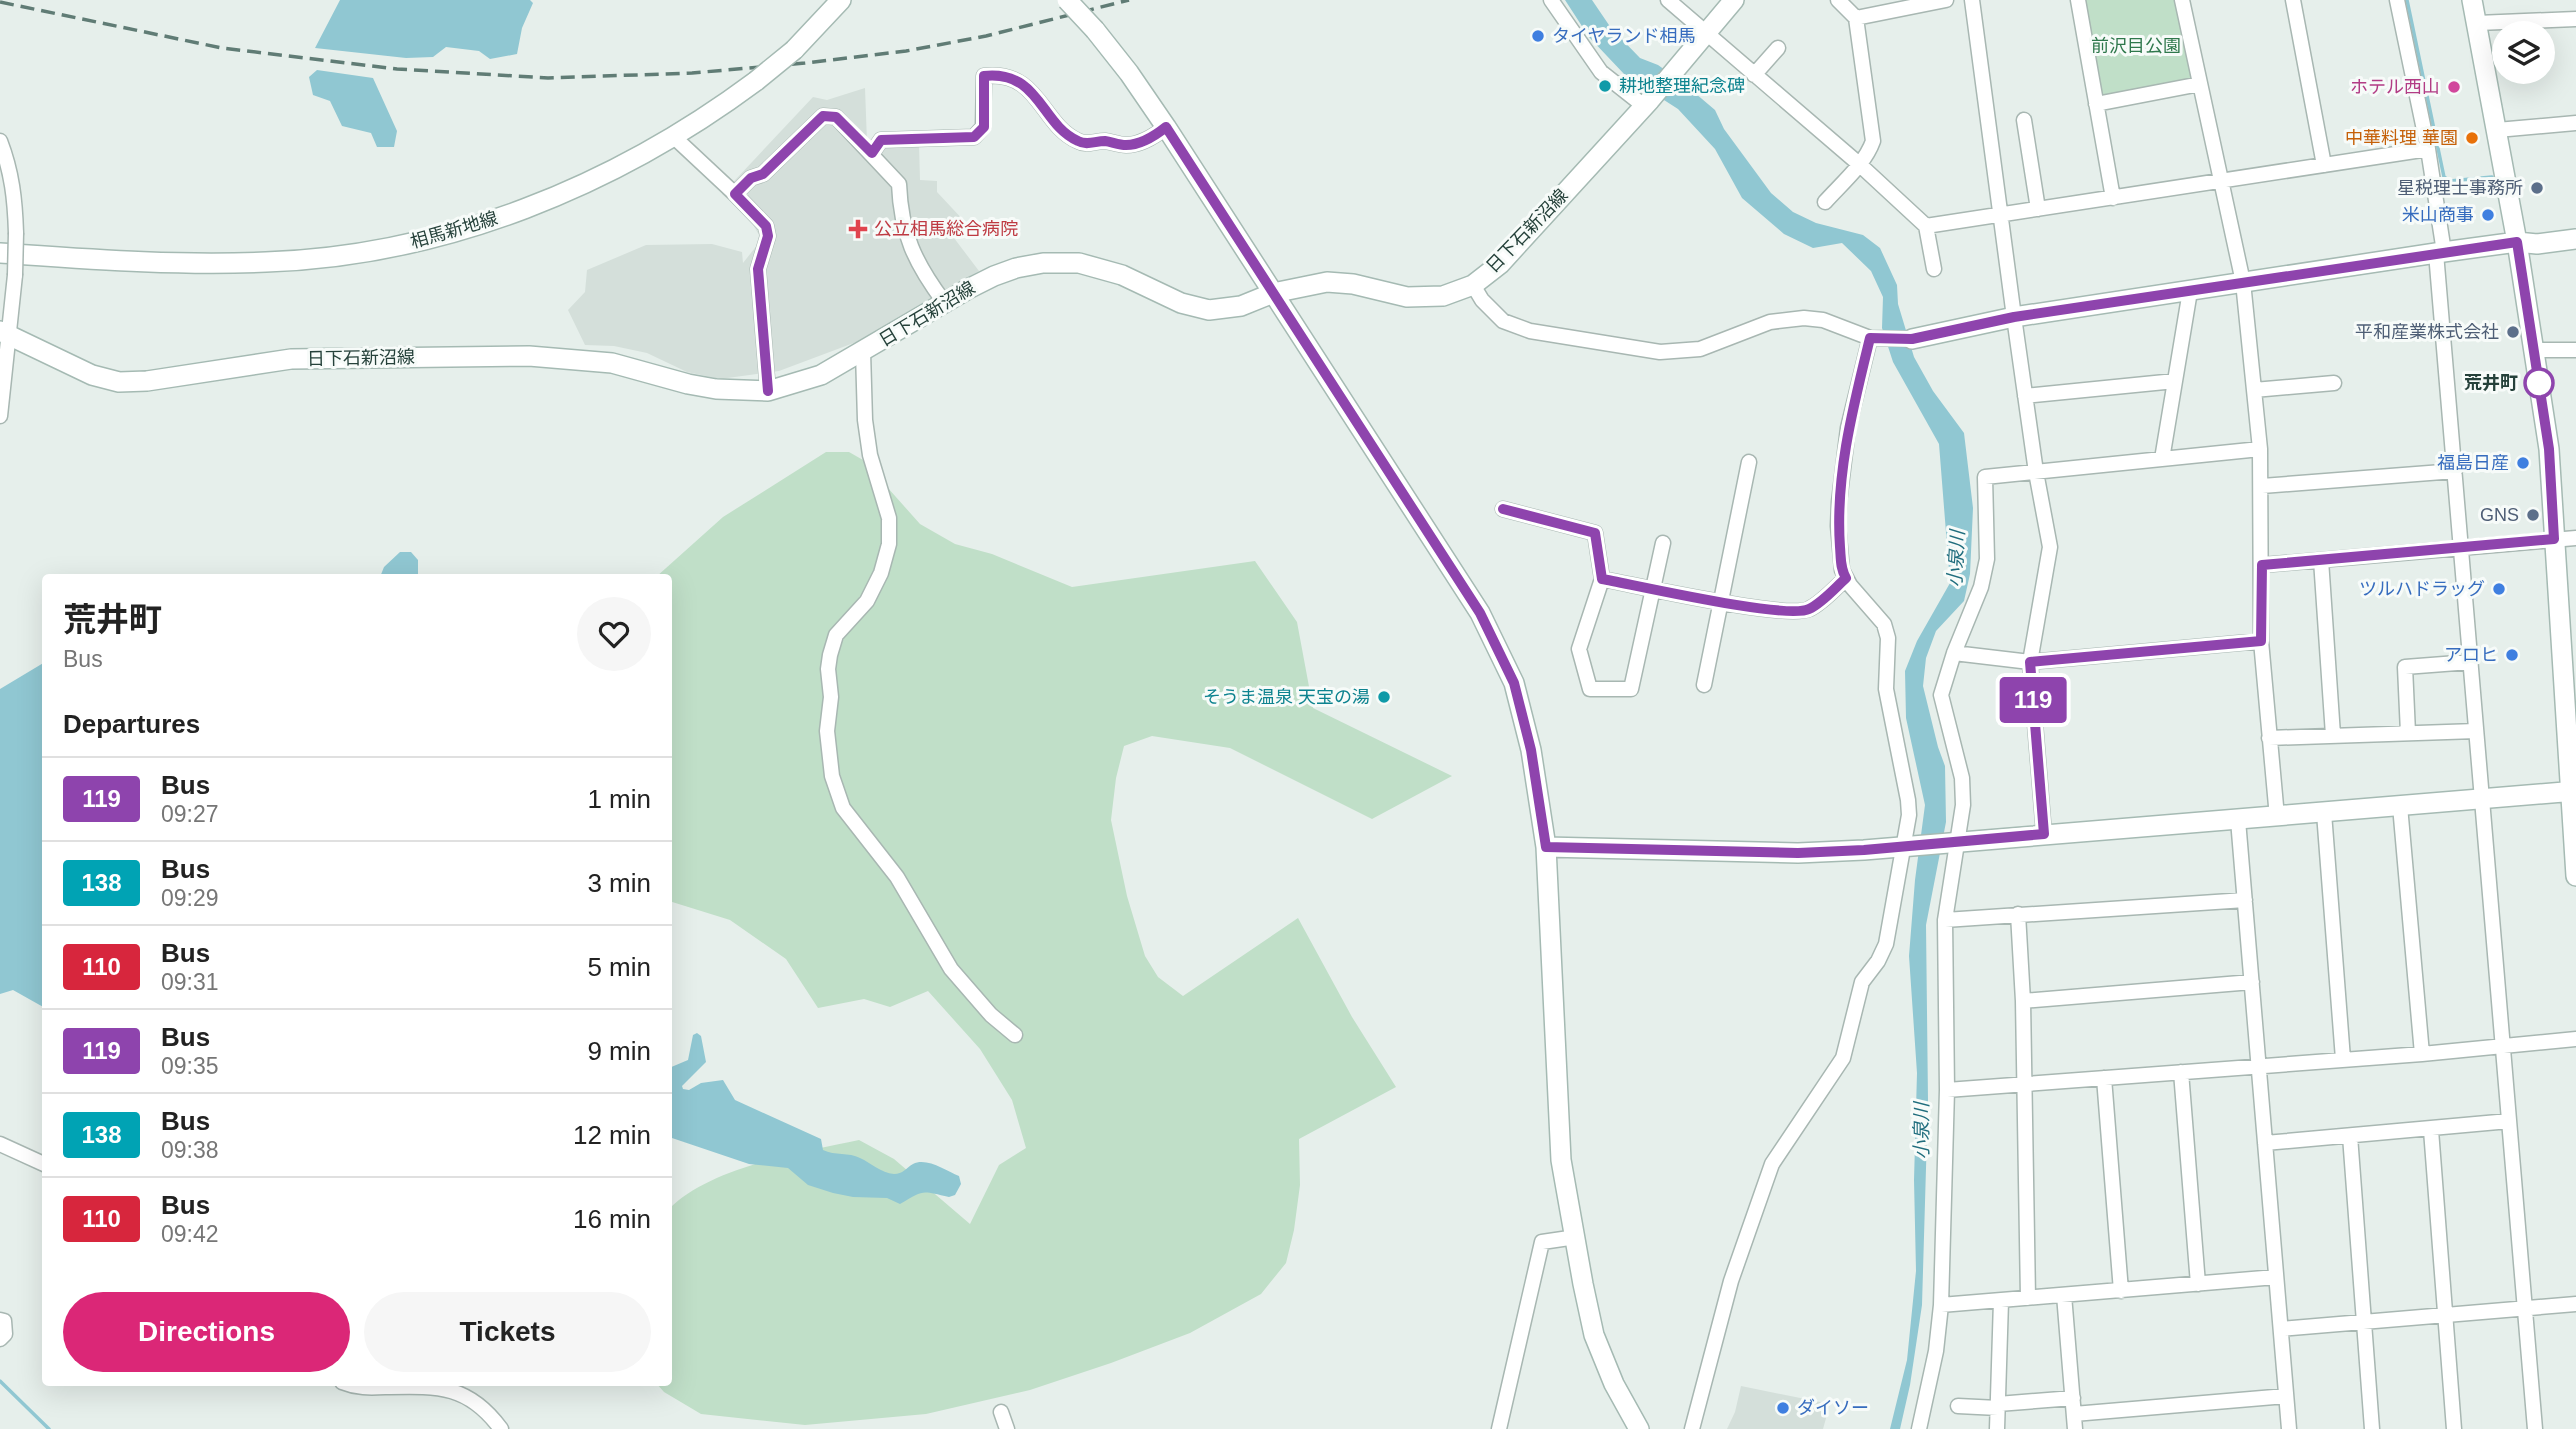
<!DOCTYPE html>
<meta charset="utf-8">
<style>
:root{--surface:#fff;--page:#f6f6f6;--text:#222;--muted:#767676;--line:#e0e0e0;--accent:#db2777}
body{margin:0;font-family:Helvetica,"Noto Sans JP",sans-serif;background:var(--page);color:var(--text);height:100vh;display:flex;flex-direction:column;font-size:26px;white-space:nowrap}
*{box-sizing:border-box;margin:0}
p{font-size:23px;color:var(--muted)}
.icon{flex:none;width:38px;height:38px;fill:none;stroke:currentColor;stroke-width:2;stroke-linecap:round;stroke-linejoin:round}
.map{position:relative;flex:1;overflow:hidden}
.side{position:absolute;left:42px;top:574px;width:630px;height:812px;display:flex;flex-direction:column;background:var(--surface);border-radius:7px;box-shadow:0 7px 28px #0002}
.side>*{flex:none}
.badge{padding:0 14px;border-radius:5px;font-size:24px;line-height:46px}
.fabs{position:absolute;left:2492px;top:21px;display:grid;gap:14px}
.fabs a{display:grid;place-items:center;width:63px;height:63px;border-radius:50%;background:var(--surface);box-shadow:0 7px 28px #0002;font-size:35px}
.map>.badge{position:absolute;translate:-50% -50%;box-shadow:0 0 0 4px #fff}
h2{padding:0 21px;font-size:26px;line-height:63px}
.round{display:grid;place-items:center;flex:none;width:74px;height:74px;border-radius:37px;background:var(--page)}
.summary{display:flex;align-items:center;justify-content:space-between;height:119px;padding:0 21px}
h1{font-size:33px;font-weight:700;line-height:52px}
.action{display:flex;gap:14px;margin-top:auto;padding:14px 21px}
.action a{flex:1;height:80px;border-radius:42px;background:var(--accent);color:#fff;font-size:28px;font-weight:700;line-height:80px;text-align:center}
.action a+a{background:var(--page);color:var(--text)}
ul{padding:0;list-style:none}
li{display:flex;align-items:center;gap:21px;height:84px;padding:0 21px;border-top:2px solid var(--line)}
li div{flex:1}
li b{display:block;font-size:26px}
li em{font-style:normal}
li .badge{min-width:77px;font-weight:700;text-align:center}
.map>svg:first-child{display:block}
</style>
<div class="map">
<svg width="2576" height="1429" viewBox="0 0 2576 1429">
<rect width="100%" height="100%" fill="#e6efeb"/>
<path fill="#d4dfda" d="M865,88L867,142L878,154L884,144H919L920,180L937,181V192L966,223L954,238L979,271L945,290L889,327L867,338L779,371L720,379L687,372L647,353L614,346L585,345L568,310L585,292L587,270L646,245L712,244L742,252L743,263L758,244L759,235L751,221L722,194L813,97L827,100Z
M1741,1386L1830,1404L1823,1429H1727L1735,1412Z"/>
<path fill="#c0dfc8" d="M2082,0H2176L2193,76L2189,82L2104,98L2099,95Z
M826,452H849L863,460L920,524L955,544L992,554L1072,587L1255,561L1297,622L1313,708L1452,776L1372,819L1230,748L1152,736L1124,746L1116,778L1111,820L1127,896L1145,956L1158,977L1183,996L1298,918L1352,1017L1396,1087L1299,1139L1300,1185L1294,1230L1286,1263L1261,1294L1190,1333L1111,1363L1030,1390L926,1414L805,1425L701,1414L664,1392L656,1383L668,1382L669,1209C710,1167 802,1152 859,1140L894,1159L970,1224L999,1165L1026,1148L1012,1100L980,1049L928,991L890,1007L864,999L818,1008L786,959L730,920L669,901L668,578L656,577L723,517Z"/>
<path fill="#90c7d2" d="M340,0H530L533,3L522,28L517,54L490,59L479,51L446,47L433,57L406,58L315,48Z
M1565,0H1592L1611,28L1640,58L1658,65L1682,82L1715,110L1724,129L1771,193L1793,212L1816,223L1863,235L1880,248L1897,285L1898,304L1914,357L1933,391L1964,433L1973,508L1970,574L1964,601L1936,631L1926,658L1923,686L1938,747L1945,766L1946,822L1926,925L1928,1100L1922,1305L1910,1385L1900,1429H1890L1907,1360L1916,1271L1914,1180L1917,1073L1909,956L1915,880L1925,805L1906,718L1905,671L1917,641L1950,583L1939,444L1893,362L1882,328L1883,297L1871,271L1842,243L1813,248L1784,234L1742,198L1715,149L1678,109L1625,75L1589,37Z
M317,70L373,78L397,131L394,147H377L371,133L342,126L330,101L313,95L309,77Z
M400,552H411L418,560V577H380L384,567Z
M45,662L46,1007L45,1008L13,990L0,994V689Z
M697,1033L701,1036L706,1062L682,1086L683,1089L689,1090L701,1083L723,1080L735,1100L821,1139L823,1150C835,1156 849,1152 860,1158C871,1163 881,1173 894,1174C903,1174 906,1168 913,1164C927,1157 946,1171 959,1176L961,1184L955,1195L949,1197C920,1190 924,1190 900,1204L887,1198L853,1197L833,1193L808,1185L788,1168L749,1164L669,1137V1068L688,1060L693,1035Z"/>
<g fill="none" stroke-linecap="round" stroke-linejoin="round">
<path stroke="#90c7d2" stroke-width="3.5" d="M2407,0L2444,177L2450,181L2492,177
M0,1381L49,1429"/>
<defs>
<path id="street" d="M1551,0L1601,72L1644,106
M1668,0L1859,164L1926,226L2428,149
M1838,0L1856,18L1946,0
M1972,0L2014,317L2036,472L2050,547L2030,662L2044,834
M2078,0L2113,198
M2182,0L2243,282L2260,449L2261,641L2277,817
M2293,0L2324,165
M2397,0L2428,149L2444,252
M2477,23L2576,19
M1754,75L1778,48
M2096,104L2200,84
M2024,120L2038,209
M2497,130L2576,123
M674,137L735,194L751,178L763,174L823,116L836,117L899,184C901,234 915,263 944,302
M0,141C12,172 15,200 16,233
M872,153L881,140L974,137L983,127L984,76C1040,70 1040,124 1078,141C1087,146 1095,141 1105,141C1112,142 1119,145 1126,145C1140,145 1156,135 1166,127
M735,194L766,226L768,236L758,269L768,391
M1825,202C1841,184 1865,164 1873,141L1856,18
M1926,226L1934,269
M2436,253L2535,1429
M1473,285L1482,300L1503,321L1530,331L1660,352L1700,349L1770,322L1804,318L1823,320L1870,338
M2533,350H2576
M863,352L865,420L870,455L889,518V544L881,573L867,601L836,635L830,655L828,669L831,697L827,731L832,776L843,808L897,877L951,969L991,1015L1015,1035
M2254,390L2334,383
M2025,396L2175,381
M0,416L15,275
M2162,459L2190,291
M2262,486L2455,471
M1503,509L1595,533L1602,579L1579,649L1590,689H1631L1663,543
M2321,560L2333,735
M2262,565L2576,538
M1602,579C1635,585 1787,620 1809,609C1822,603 1835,588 1846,578
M1954,653L2030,662L2261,641
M1704,685L1749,462
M2408,733L2405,667L2470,662
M2269,738L2476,731
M2400,806L2422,1054
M2324,813L2343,1059
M2238,820L2289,1429
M2018,914L2023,1001L2028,1298
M1945,920L2245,900
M2023,1001L2252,982
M2181,1072L2198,1284
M2104,1078L2121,1291
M1947,1090L2422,1054L2576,1039
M2431,1130L2454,1429
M2350,1136L2372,1429
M2265,1143L2509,1121
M0,1144L46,1165
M2064,1295L2075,1429
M1941,1305L2276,1277
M0,1320L4,1321L5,1334L0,1339
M2281,1329L2576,1304
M342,1382C357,1388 369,1388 385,1387C437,1386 468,1384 501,1429
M1998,1404L2073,1398
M1958,1406L1998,1408
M1001,1412L1007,1429
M2074,1414L2286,1396
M1499,1429L1542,1242L1576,1237
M1692,1429L1731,1281L1772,1164L1843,1058L1862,982L1878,961L1886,944L1909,815L1908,800L1886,689L1888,638L1884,624L1850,585L1842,570L1838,526L1839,502L1848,428L1870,338L1912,339
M1919,1429L1936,1351L1941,1305L1947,1090L1945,920L1963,805L1962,778L1941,695L1954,653L1981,587L1987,559L1985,477L2260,449
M1997,1429L2001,1301"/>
<path id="secondary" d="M2472,0L2517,242L2549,449L2576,876
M1095,30L1129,73L1166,127L1480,613L1514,683L1531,750L1546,847L1561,1160L1583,1284L1594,1335L1614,1384L1639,1429
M794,50L841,0
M0,253C88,259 177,266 266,262C444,256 615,186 756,81
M0,331L92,375L119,382L147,381L291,359L529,356L612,363L688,384L716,389L768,391L821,375L968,289L994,276L1016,268L1043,263H1079L1122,275L1181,303L1209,310L1241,306L1273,293L1327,282L1353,284L1407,297L1443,296L1473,285L1500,264L1650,100L1734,0
M1912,339L2014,317L2436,253L2517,242L2537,244L2576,239
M1546,847L1798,853L1864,850L2576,791"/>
</defs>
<use href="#street" stroke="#a8b7b2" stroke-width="17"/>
<use href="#secondary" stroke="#a5bab3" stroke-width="22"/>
<use href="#street" stroke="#fff" stroke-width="14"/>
<use href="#secondary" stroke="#fff" stroke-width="19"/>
<path stroke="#607c75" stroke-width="3.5" stroke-dasharray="14 7" stroke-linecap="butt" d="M0,2L222,48L397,69L548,78L692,73L805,63L906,51L986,36L1129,0"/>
<defs>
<path id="street-bridge" d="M15,275L16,233"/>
<path id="secondary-bridge" d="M1067,0L1095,30
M756,81L794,50"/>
</defs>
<use href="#street-bridge" stroke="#a8b7b2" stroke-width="17" stroke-linecap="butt"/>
<use href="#secondary-bridge" stroke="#a5bab3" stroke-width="22" stroke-linecap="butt"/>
<use href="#street-bridge" stroke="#fff" stroke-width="14"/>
<use href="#secondary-bridge" stroke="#fff" stroke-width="19"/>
</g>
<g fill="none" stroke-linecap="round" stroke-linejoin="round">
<defs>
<path id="line" d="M768,391L758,269L768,236L766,226L735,194L751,178L763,174L823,116L836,117L872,153L881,140L974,137L984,127V76C1040,70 1040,124 1078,141C1087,146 1095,141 1105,141C1112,142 1119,145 1126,145C1140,145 1156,135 1166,127L1480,613L1514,683L1531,750L1546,847L1798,853L1864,850L2044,834L2030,662L2261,641L2262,565L2554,539L2549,449L2517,242L2014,317L1912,339L1870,338C1853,407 1835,476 1840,547C1841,558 1840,568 1846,578C1835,588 1822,603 1809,609C1787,620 1635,585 1602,579L1595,533L1503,509"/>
</defs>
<use href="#line" stroke="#fff" stroke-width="16"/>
<use href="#line" stroke="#8e44ad" stroke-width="10"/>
</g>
<g fill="#3f7fe0" stroke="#f7fbf9" stroke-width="2.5">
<circle cx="1538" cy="36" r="7"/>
<circle cx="2488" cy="215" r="7"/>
<circle cx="2523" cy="463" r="7"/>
<circle cx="2499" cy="589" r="7"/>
<circle cx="2512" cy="655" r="7"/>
<circle cx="1783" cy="1408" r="7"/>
</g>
<g fill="#0f9aa8" stroke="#f7fbf9" stroke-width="2.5">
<circle cx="1605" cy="86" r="7"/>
<circle cx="1384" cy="697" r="7"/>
</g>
<circle fill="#d1479c" stroke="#f7fbf9" stroke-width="2.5" cx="2454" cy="87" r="7"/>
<circle fill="#e8710a" stroke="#f7fbf9" stroke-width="2.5" cx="2472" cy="138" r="7"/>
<g fill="#5c6f8a" stroke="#f7fbf9" stroke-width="2.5">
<circle cx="2537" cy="188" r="7"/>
<circle cx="2513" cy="332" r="7"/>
<circle cx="2533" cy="515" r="7"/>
</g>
<path fill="#e0444e" stroke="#f7fbf9" stroke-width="2.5" d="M854.5 218.5h7v7h7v7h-7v7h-7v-7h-7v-7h7z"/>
<circle fill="#fff" stroke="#8e44ad" stroke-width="3.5" cx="2539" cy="383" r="14"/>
<g text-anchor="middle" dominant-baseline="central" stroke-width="6" stroke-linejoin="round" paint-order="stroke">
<g font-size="18" fill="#366cbe" stroke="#f7fbf9" text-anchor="end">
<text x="1552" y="36" text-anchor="start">タイヤランド相馬</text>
<text x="2474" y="215">米山商事</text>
<text x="2509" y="463">福島日産</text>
<text x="2485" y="589">ツルハドラッグ</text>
<text x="2498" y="655">アロヒ</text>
<text x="1797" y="1408" text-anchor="start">ダイソー</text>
</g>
<g font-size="18" fill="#2f784c" stroke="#f7fbf9">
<text x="2136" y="46">前沢目公園</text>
</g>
<g font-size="18" fill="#0d838f" stroke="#f7fbf9" text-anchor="start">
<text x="1619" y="86">耕地整理紀念碑</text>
<text x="1370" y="697" text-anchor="end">そうま温泉 天宝の湯</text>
</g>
<g font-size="18" fill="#b23c85" stroke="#f7fbf9" text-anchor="end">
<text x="2440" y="87">ホテル西山</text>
</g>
<g font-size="18" fill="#c56008" stroke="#f7fbf9" text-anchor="end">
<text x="2458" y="138">中華料理 華園</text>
</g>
<g font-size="18" fill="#4e5e75" stroke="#f7fbf9" text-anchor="end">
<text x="2523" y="188">星税理士事務所</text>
<text x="2499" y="332">平和産業株式会社</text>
<text x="2519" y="515">GNS</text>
</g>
<g font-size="18" fill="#be3a42" stroke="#f7fbf9" text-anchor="start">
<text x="874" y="229">公立相馬総合病院</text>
</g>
<g font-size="18" fill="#25413a" stroke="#f7fbf9">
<text transform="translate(454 230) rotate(-16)">相馬新地線</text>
<text transform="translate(1527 231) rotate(-46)">日下石新沼線</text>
<text transform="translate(927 314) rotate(-31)">日下石新沼線</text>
<text transform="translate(361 358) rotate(-1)">日下石新沼線</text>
</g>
<g font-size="18" font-weight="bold" fill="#25413a" stroke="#f7fbf9" text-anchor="end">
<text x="2518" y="383">荒井町</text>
</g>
<g font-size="19" font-style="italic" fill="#1f6d7d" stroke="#f7fbf9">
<text transform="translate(1956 559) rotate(-87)">小泉川</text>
<text transform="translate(1921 1131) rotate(-90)">小泉川</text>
</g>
</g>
</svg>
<div class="fabs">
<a><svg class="icon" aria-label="layers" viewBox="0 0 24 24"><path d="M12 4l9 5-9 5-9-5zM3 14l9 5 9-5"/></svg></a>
</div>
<b class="badge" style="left:2033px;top:700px;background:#8e44ad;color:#fff">119</b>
<section class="side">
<div class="summary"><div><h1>荒井町</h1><p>Bus</p></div><a class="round"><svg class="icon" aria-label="heart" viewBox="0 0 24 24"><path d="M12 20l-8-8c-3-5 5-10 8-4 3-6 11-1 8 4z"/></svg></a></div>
<h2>Departures</h2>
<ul>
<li><span class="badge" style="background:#8e44ad;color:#fff">119</span><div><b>Bus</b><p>09:27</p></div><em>1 min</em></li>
<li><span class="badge" style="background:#00a3b4;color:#fff">138</span><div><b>Bus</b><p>09:29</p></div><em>3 min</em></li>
<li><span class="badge" style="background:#d7263d;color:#fff">110</span><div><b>Bus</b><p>09:31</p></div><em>5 min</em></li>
<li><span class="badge" style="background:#8e44ad;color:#fff">119</span><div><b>Bus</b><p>09:35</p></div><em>9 min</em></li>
<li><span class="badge" style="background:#00a3b4;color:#fff">138</span><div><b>Bus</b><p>09:38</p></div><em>12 min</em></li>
<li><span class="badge" style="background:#d7263d;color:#fff">110</span><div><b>Bus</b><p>09:42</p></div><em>16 min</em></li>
</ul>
<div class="action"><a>Directions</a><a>Tickets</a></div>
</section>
</div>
